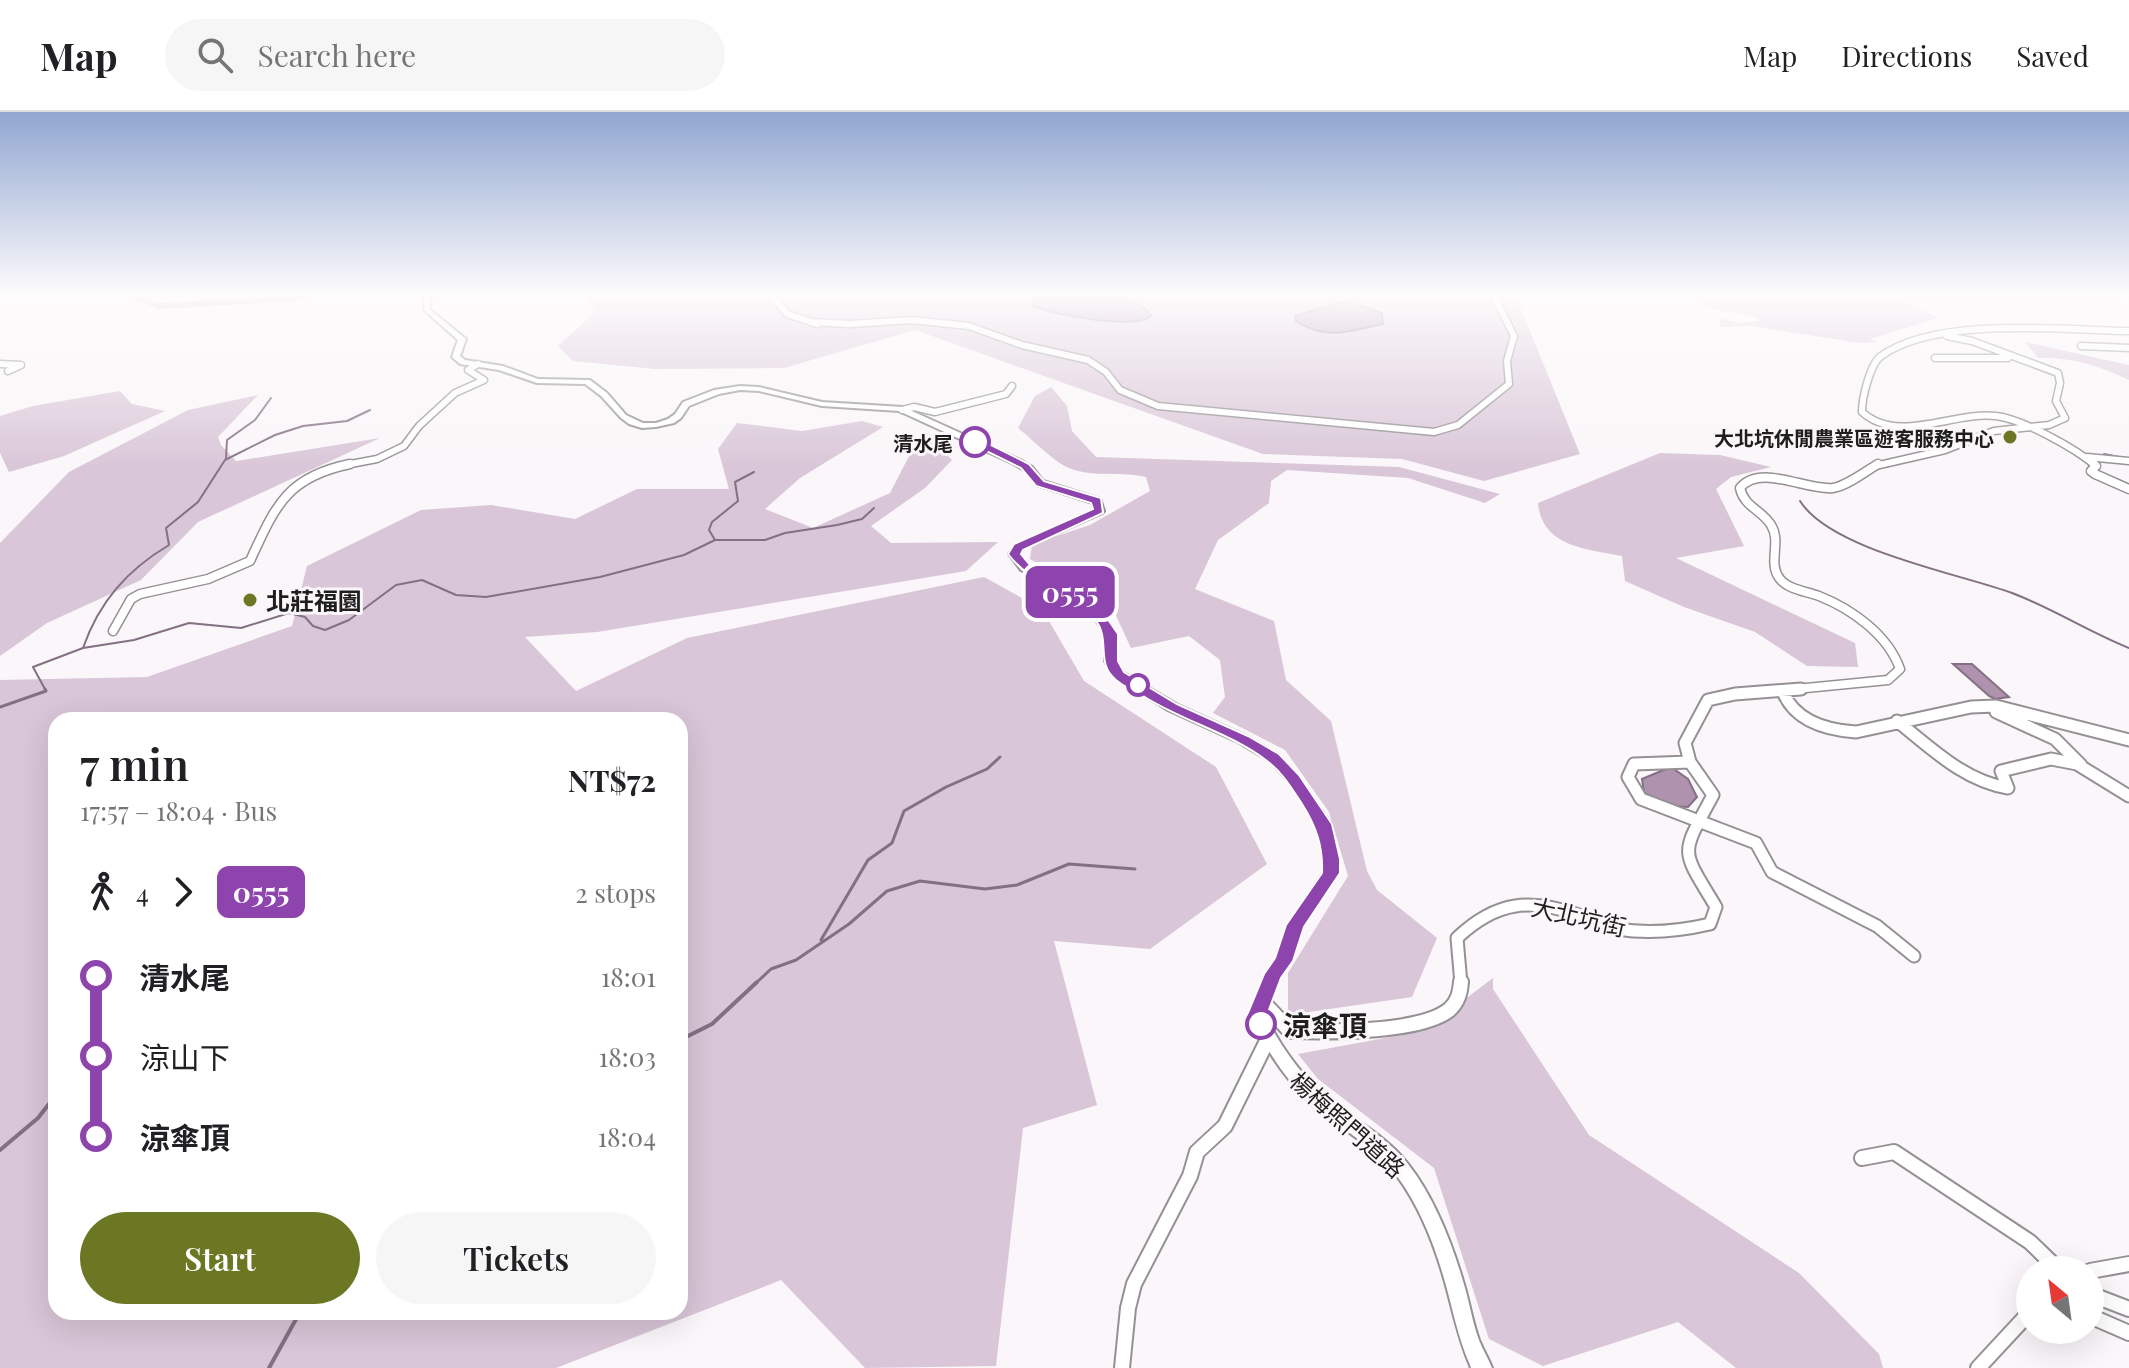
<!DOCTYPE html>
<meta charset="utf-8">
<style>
:root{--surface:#fff;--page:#f6f6f6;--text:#202124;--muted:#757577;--line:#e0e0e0;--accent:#6b7723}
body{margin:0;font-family:"Playfair Display","Noto Sans TC",serif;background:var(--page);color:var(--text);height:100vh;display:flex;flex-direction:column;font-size:30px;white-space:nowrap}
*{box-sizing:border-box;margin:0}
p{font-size:26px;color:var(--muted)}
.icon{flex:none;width:44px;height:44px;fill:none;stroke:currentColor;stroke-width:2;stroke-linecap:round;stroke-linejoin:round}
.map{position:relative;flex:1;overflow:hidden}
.details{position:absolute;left:48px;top:600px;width:640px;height:608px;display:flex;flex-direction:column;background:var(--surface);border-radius:24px;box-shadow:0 8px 32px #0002}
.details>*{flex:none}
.badge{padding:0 16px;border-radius:12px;font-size:28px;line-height:52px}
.needle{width:52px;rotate:331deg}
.tools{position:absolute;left:2016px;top:1144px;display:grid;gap:16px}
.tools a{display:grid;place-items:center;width:88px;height:88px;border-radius:50%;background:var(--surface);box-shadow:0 8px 32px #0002;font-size:40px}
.map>.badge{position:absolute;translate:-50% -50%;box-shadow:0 0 0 4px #fff}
.legs{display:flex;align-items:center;gap:12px;height:88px;padding:0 32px;font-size:26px}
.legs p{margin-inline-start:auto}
.headline{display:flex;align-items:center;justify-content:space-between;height:136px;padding:0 32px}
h1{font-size:44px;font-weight:600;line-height:60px}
.cta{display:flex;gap:16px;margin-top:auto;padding:16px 32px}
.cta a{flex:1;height:92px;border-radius:48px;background:var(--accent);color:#fff;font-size:32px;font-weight:600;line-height:92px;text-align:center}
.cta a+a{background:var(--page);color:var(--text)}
ul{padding:0 32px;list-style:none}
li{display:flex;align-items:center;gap:28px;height:80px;font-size:30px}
li i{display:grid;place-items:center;width:12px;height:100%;margin:0 10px;background:currentColor}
li i::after{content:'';width:20px;height:20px;margin:-10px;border:6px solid;border-radius:50%;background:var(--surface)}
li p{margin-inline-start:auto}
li:first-child i{background:linear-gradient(#0000 50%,currentColor 0)}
li:last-child i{background:linear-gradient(currentColor 50%,#0000 0)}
header{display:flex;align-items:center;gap:48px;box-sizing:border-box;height:112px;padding:0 40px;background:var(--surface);border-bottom:2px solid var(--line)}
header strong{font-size:38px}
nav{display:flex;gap:44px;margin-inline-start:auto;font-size:28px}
.search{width:560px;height:72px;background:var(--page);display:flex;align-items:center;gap:20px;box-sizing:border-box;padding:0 28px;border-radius:44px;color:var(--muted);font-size:30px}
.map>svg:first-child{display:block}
</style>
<header>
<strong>Map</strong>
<div class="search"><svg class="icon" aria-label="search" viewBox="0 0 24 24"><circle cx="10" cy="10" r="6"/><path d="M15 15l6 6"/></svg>Search here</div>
<nav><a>Map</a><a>Directions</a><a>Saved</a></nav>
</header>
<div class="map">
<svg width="2129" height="1256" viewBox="0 0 2129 1256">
<rect width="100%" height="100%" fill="#faf6f9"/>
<path fill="#d9c6d8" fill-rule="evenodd" d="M583,182H1515L1580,342L1484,369L1402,347L1263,342L915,218L784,256L655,257L573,249L558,234L595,200Z
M1737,182H2098L2119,188L2024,187L1971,191L1899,186L1938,206L1870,227L1877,230L1859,231L1751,214L1720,215L1719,206L1740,211L1760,209C1743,196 1716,204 1701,189L1738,186Z
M2025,230L2129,253V268C2097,253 2073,245 2038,246Z
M1051,275L1067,294L1072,319L1096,345L1399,355L1500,382L1485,391L1408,366L1287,358L1271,369L1269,391L1218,428L1195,477L1274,509L1286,568L1331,609L1367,759L1377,778L1437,826L1412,885L1288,903V861L1348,764L1329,700L1285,638L1213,601L1225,585L1220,548L1189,524L1131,536L1113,497L1030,447L1032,432L1090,413L1150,379L1146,365C1121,359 1093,366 1069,356C1054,350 1032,327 1018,316L1035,284Z
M120,279L132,292L165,299L64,344L9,360L0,341V304L33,294Z
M258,283L218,325L221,333L236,349L380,326L198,410L141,468L47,511L0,544V431L69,360L188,298Z
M862,309L883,315L800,366L765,397L813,416L890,381L922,319L952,348L925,376L871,414L891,431L998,430L966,459L597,520L525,525L576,579L687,526L984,465L1042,497L1084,569L1216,655L1267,752L1150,837L1054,829L1097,993L1023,1016L996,1254L865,1256L781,1168L556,1256H0V568L147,565L292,514L307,454L421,398L491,393L575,407L637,377H729L718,337L737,311L802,319ZM56,608H680V1200H56Z
M1660,341L1720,343L1771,355L1731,365L1716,377L1744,434L1676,446L1855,531L1858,555L1807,554L1755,520L1684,495L1625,469L1622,444C1587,437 1542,435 1538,391Z
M1493,866V877L1589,1023L1799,1161L1879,1242L1883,1256H1736L1678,1210L1543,1254L1489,1227L1434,1056L1318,967L1298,942L1423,919Z"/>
<path fill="#af93ae" stroke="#847083" stroke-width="2" d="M1046,182C1075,182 1134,176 1151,204C1135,218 1053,203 1033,194V189Z
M1346,189L1382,201L1383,212C1350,219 1326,229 1296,209L1295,204Z
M1953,552H1972L2009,585L1995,587L1989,584Z
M1671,655L1688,667L1697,685L1688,695L1672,694L1644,681L1642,667Z"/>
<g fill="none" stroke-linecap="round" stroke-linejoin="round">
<path stroke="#847083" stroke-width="2" d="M2104,342L2124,346
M226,346L227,328L255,308L271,286
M1800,389C1831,438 1957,461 2012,481C2052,496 2089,520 2129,536
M715,428L709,418L712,410L738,389L735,370L754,360
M83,536L134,528L189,511L241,516L289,501L305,505L313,514L325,518L349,508L396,473L422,468L456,483L486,485L600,465L684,443L715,428H765L785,421L837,413L862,407L874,396
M46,579L33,555L83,536C99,490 127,458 169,433L166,416L198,390L225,348L275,323L303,314L347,309L370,298"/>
<path stroke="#847083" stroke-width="3" d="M0,595L46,579L45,577
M821,828L868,748L892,731L904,699L946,675L987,657L1000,645
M755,872L771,857L796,848L849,812L887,779L920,769L985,777L1017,773L1069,752L1135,757"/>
<path stroke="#847083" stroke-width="4" d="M680,928L712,912L757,870
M0,1038L38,1006L56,983
M269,1256L300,1200"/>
<path fill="#af93ae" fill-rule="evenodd" d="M124,182H138L159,191L300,183L305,186L300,189L158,197Z"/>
<defs>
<path id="minor-far3" d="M771,182L787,202L817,212
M811,210L850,212L912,208L969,214L1022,233L1088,248L1106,260L1120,278L1158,294L1434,320L1458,313L1509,272L1507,249L1514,224L1493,182
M2081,234L2129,236
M1935,246H2008
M0,252L21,253L8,259
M902,298L914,295L935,300L1006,282L1012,274
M2087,345L2129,349
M340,354L377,347L404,334L419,314L455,281L484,268L468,258L478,252
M1875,354L1945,338L1994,319L2049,313L2065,306L2056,289L2060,271L2058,261L1972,229L1947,224
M2096,354C2076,337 2023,307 1996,304C1953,299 1899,333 1862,300C1862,286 1870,252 1881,244C1938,204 2061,218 2129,219"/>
<path id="minor-far2" d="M2094,352L2096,354L2091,359L2095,362L2129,377
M113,519L131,487L140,482L208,467L250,449C275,395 286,365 350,352
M1776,579L1888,568L1900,557C1888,523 1852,497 1819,484C1806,479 1789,478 1780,467C1767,451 1782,430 1771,413C1762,398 1744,395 1740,376C1760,351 1807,379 1833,376C1847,374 1866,359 1878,352"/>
<path id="minor-far1" d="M1783,580C1795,609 1826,618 1856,620L1971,595L1996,594L2129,628
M1996,600L2055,627L2081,653
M1897,609C1931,636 1964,669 2008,676L2001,659L2051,647L2077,652L2129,684
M1690,650L1634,652L1628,665L1641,687L1756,731L1772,760L1877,814L1914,844
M1461,872L1457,826C1497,788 1531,786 1582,804C1594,808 1605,815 1617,817C1648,822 1680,819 1710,812L1716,795C1680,735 1680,745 1713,683L1690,650L1685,631L1708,588L1735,582L1801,577"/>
<path id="minor" d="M1262,889L1290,919C1328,920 1419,921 1449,898C1458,890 1460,881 1461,870
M1862,1046L1894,1040L2030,1130L2059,1158
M2090,1159L2129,1152
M2090,1182L2129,1197
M2090,1204L2129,1221
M1122,1256L1128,1196L1134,1172L1190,1064L1197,1040L1225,1014L1268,927
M1978,1256L2030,1200"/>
<path id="tertiary" d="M425,182H431L429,197L466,227L460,244L465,248L503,254L538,267L590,268L607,281L626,303L643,311H656L668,307L675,302L683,290L714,278L740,274L759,275L822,290L903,295L1020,348L1032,355L1043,369L1100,387L1104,399L1102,401L1022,437L1019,442L1029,454L1070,476L1104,504L1116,522L1117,549L1122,560L1176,592L1246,624L1278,643L1297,664L1331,712L1338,747V761L1302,814L1291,849L1279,865L1265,903C1281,936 1303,966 1332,990C1358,1010 1388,1026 1408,1052C1434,1085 1451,1129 1463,1169C1469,1188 1472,1209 1479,1228C1483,1238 1488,1246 1492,1256H1471L1470,1253C1458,1226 1453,1198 1445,1170C1435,1134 1420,1095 1397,1064C1377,1037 1348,1021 1322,1001C1289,974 1268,941 1249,903L1266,862L1277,847L1288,813L1324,760V747L1318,713L1289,670L1270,649L1238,630L1168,598L1114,564L1105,549L1106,522L1096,508L1062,480L1021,458L1009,442L1016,433L1094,398L1093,391L1037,373L1026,359L1014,352L899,299L822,294L759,279L740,278L719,282L689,294L681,306L674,311L656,315L642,316L629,312L621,306L601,284L585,272L537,271L499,258L460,252L452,245L458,228L424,198Z"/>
</defs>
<use href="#minor-far3" stroke="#949094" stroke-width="9"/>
<use href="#minor-far2" stroke="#949094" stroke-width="11"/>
<use href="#minor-far1" stroke="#949094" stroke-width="15"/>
<use href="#minor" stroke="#949094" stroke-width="18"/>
<use href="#tertiary" stroke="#949094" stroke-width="4"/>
<use href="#minor-far3" stroke="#fff" stroke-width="6"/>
<use href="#minor-far2" stroke="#fff" stroke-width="8"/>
<use href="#minor-far1" stroke="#fff" stroke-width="11"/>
<use href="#minor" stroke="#fff" stroke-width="14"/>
<use href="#tertiary" fill="#fff" fill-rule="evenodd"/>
</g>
<linearGradient id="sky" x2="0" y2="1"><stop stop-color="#91a7d1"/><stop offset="0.51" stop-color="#fdfbfc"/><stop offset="1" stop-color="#fdfbfc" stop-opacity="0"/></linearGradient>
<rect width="2129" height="358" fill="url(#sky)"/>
<path fill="#8e44ad" stroke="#fff" stroke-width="2" d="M972,327H979L1029,352L1044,369L1101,386L1103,401L1023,438L1021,442L1030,453L1071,475L1105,503L1118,522V549L1124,560L1177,592L1248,624L1279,642L1299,663L1332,712L1340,747V761L1304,815L1293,849L1281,866L1267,903L1271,912L1268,918L1261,920L1254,918L1247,903L1264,862L1275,846L1286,813L1322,761C1323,734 1316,714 1302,692C1292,677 1282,660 1267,649C1232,622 1186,610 1148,587C1137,580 1120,574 1112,564C1097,548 1110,525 1095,508C1069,480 1030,472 1008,442L1014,432L1093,397L1091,391L1036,374L1021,356L972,332Z"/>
<g fill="#6b7723" stroke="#faf6f9" stroke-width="3">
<circle cx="2010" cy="325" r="8"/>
<circle cx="250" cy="488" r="8"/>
</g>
<g fill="#fff" stroke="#8e44ad" stroke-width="4">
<circle cx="975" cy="330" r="14"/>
<circle cx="1138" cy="573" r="10"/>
<circle cx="1261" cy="912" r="14"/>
</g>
<g text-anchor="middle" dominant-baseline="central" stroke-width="6" stroke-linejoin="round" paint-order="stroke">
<g font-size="20" font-weight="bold" fill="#1f1e1f" stroke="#faf6f9" text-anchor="end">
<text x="1994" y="325">大北坑休閒農業區遊客服務中心</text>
</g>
<g font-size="20" font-weight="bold" fill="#1f1e1f" stroke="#faf6f9" text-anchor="end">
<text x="953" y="330">清水尾</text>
</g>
<g font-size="24" font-weight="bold" fill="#1f1e1f" stroke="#faf6f9" text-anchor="start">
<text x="266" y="488">北莊福園</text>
</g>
<g font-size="24" fill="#1f1e1f" stroke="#faf6f9">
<text transform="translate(1579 804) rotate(13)">大北坑街</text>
<text transform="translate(1348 1012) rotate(42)">楊梅照門道路</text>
</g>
<g font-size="28" font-weight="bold" fill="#1f1e1f" stroke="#faf6f9" text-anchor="start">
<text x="1283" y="912">涼傘頂</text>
</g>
</g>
</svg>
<div class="tools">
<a><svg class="needle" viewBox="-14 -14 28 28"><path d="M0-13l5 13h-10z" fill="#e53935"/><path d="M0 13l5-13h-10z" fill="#757577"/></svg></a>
</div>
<b class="badge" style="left:1070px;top:480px;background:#8e44ad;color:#fff">0555</b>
<section class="details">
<div class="headline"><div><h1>7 min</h1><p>17:57 – 18:04 · Bus</p></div><b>NT$72</b></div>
<div class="legs"><svg class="icon" aria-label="walk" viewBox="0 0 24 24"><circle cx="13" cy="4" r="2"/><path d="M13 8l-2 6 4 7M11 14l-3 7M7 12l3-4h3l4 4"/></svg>4<svg class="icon" aria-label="forward" viewBox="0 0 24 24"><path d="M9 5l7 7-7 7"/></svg><b class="badge" style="background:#8e44ad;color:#fff">0555</b><p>2 stops</p></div>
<ul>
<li><i style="color:#8e44ad"></i><b>清水尾</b><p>18:01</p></li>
<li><i style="color:#8e44ad"></i><span>涼山下</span><p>18:03</p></li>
<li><i style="color:#8e44ad"></i><b>涼傘頂</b><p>18:04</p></li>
</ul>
<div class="cta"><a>Start</a><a>Tickets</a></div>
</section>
</div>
